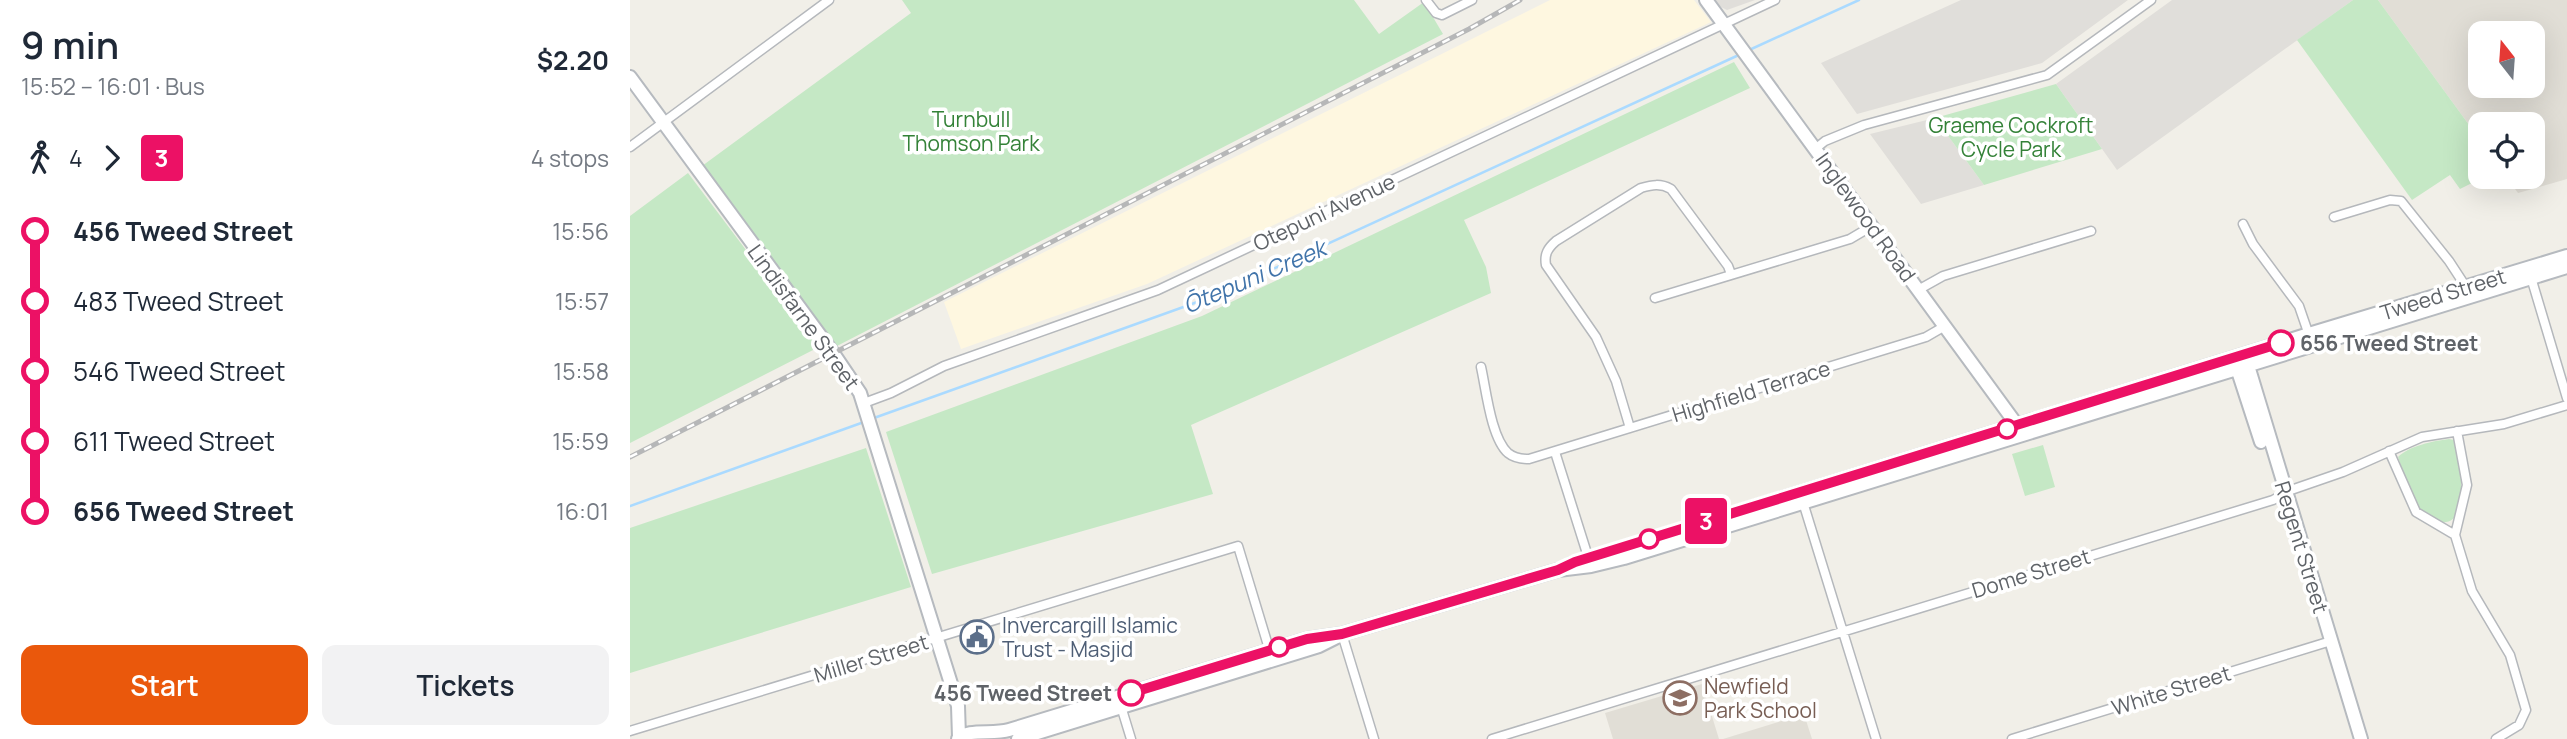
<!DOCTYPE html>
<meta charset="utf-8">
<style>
:root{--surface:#fff;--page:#f2f2f3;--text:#1f2937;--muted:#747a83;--accent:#ea580c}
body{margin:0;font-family:Manrope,sans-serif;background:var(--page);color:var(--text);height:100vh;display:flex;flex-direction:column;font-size:26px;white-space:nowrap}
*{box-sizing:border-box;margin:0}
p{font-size:23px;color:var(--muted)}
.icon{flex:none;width:38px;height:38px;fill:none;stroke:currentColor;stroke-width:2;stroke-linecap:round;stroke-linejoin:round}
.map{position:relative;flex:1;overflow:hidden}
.side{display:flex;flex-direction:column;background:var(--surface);width:630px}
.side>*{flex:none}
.badge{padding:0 14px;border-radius:5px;font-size:24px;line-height:46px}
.needle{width:46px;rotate:343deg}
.controls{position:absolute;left:1838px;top:21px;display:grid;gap:14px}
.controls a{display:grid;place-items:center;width:77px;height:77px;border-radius:14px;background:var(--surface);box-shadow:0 7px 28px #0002;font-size:35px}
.map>.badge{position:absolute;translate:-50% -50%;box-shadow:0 0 0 4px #fff}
.legs{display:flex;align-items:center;gap:10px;height:77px;padding:0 21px;font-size:23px}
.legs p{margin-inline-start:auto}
.head{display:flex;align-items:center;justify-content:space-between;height:119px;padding:0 21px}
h1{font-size:38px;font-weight:600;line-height:52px}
.primary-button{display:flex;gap:14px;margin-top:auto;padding:14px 21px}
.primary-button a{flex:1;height:80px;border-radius:14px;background:var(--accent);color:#fff;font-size:28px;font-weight:600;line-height:80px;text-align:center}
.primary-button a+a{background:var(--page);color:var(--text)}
ul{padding:0 21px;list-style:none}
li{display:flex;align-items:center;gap:24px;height:70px;font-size:26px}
li i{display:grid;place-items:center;width:10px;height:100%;margin:0 9px;background:currentColor}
li i::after{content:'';width:18px;height:18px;margin:-9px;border:5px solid;border-radius:50%;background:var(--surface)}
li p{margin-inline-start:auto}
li:first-child i{background:linear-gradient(#0000 50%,currentColor 0)}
li:last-child i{background:linear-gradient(currentColor 50%,#0000 0)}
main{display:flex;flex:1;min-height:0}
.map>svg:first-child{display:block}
</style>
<main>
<section class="side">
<div class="head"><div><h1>9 min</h1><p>15:52 – 16:01 · Bus</p></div><b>$2.20</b></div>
<div class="legs"><svg class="icon" aria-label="walk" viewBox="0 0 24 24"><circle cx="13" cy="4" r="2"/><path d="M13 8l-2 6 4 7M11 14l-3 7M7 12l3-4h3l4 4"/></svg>4<svg class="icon" aria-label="forward" viewBox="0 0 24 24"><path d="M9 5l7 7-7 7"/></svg><b class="badge" style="background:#ec1165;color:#fff">3</b><p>4 stops</p></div>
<ul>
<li><i style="color:#ec1165"></i><b>456 Tweed Street</b><p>15:56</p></li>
<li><i style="color:#ec1165"></i><span>483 Tweed Street</span><p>15:57</p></li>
<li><i style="color:#ec1165"></i><span>546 Tweed Street</span><p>15:58</p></li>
<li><i style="color:#ec1165"></i><span>611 Tweed Street</span><p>15:59</p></li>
<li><i style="color:#ec1165"></i><b>656 Tweed Street</b><p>16:01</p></li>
</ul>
<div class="primary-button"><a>Start</a><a>Tickets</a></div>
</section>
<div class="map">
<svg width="1937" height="739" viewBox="0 0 1937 739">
<rect width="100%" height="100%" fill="#f1efe8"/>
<path fill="#fef7e0" d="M920,0H1064L1081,22L517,284L331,349L314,302Z"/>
<path fill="#e0deda" d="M1085,0H1125L1097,10L1091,7Z
M1331,0H1498L1412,63L1227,114L1191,63Z
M1542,0H1723L1487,170L1426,84Z
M1305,118L1354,185L1291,204L1240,134Z"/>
<path fill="#e1ded6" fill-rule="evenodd" d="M1748,0H1937V179L1888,193L1876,177H1902V124H1850V140ZM1850,33H1902V86H1850Z
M1072,684L1089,739H983L975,713Z
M1174,714L1182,739H1093Z"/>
<path fill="#c5e8c5" d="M272,0H724L749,34L794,2L813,34L205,347L72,166L281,13Z
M1723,0H1748L1850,140V177H1854L1830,189L1820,175L1782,200L1667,40Z
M1104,62L1120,88L834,220L856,267L861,293L561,425L583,494L302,574L256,432L572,316Z
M1426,84L1472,149L1354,185L1305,118Z
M58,173L189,347L0,443V216Z
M1819,439L1824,440L1825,443C1828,459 1842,518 1816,522C1807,524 1794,514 1788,507C1777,494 1774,473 1768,457C1779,446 1803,441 1819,439Z
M1413,445L1425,487L1395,496L1382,454Z
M236,448L281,587L0,673V528Z"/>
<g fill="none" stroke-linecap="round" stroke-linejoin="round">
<path stroke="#aadaff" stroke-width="2.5" d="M1117,51L1229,0
M244,418L584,296L1111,54
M0,506L234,422"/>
<defs>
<path id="street" d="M796,0L806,13L812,15L842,0
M0,147L199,0
M1185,149L1195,141L1234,125L1417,75L1521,0
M1704,217L1760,200L1771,201L1819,261L1836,287
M1613,224L1623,244L1669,306L1680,338
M1900,274L1937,398
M1288,290L1313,276L1461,231
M1025,298L1220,239L1242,226
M851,367C856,389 861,438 878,453C884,458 891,459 899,459L1296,337L1315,326
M234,403L261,393L314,366L528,290L1145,0
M1000,428L986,381L966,337L916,265C914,254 918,248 926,241L1011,188C1022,185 1030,183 1041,189L1098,266L1101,274
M1827,431L1837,485L1825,535L1842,591L1880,655L1896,710L1889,725L1866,739
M1759,451L1786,512L1825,535
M925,452L960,563
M1172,499L1246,739
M712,634L744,739
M490,703L501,739
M0,731L608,546L640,652
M862,739L1643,500L1661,490L1713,472L1792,437L1874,424L1937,405
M1382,739L1701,641"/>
<path id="secondary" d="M1076,0L1392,432
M0,77L203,353L230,393L328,706L329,737
M1616,359L1731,739
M1605,362L1631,442
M941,564L1679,334L1937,256
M328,739C338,728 362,735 379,730L677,639L712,634L928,570L961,566L994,558L1937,267
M388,739L689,646L705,638"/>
</defs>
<use href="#street" stroke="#b5b8bc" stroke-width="11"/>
<use href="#secondary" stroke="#b6babf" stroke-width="16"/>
<use href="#street" stroke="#fff" stroke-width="8"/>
<use href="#secondary" stroke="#fff" stroke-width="12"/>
<defs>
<path id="rail" d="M0,457L839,29L890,0"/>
</defs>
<use href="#rail" stroke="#b6b7b8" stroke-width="5"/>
<use href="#rail" stroke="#fff" stroke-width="2.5" stroke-dasharray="8" stroke-linecap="butt"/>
</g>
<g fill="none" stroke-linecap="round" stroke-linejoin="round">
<defs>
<path id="line-1" d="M501,693L677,639L712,634L928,570L945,562L1651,343"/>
</defs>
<use href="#line-1" stroke="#fff" stroke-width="16"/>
<use href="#line-1" stroke="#ec1165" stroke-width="10"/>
</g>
<defs>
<symbol id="civic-ring" viewBox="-11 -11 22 22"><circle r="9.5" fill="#fff" stroke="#5c6f8a" stroke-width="1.5"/><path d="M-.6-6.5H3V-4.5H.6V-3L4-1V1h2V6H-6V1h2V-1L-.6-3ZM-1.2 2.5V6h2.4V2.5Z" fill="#5c6f8a"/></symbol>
<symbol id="school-ring" viewBox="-11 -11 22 22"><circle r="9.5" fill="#fff" stroke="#8d6e63" stroke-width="1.5"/><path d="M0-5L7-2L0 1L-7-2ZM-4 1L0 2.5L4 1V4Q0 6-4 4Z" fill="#8d6e63"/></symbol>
</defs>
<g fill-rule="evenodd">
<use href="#civic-ring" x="328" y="618" width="38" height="38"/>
<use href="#school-ring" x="1031" y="679" width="38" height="38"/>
</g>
<g fill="#fff" stroke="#ec1165" stroke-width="3.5">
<circle cx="1651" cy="343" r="12"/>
<circle cx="1377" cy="429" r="9"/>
<circle cx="1019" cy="539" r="9"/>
<circle cx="649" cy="647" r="9"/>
<circle cx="501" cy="693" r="12"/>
</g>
<g text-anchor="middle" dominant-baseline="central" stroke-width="7" stroke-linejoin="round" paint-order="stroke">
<g font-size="21" fill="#348238" stroke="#fff">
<text x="341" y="119">Turnbull<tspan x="341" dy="24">Thomson Park</tspan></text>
<text x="1381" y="125">Graeme Cockroft<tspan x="1381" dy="24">Cycle Park</tspan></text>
</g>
<g font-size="21" fill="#5f6368" stroke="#fff">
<text transform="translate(694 212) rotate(-25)">Otepuni Avenue</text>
<text transform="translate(1236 217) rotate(54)">Inglewood Road</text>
<text transform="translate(1813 294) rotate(-17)">Tweed Street</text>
<text transform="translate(174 317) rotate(54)">Lindisfarne Street</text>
<text transform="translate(1121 391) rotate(-17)">Highfield Terrace</text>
<text transform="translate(1672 547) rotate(73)">Regent Street</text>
<text transform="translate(1401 573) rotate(-17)">Dome Street</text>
<text transform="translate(241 658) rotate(-17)">Miller Street</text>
<text transform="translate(1541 690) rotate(-17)">White Street</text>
</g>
<g font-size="21" font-weight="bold" fill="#5f6368" stroke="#fff" text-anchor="start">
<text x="1670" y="343">656 Tweed Street</text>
<text x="482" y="693" text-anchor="end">456 Tweed Street</text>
</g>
<g font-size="21" fill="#4e5e75" stroke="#fff" text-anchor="start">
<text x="372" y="625">Invercargill Islamic<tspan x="372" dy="24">Trust - Masjid</tspan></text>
</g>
<g font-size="21" fill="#785e54" stroke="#fff" text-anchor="start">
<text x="1074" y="686">Newfield<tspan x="1074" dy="24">Park School</tspan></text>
</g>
<g font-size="23" font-style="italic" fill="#4174aa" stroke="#fff">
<text transform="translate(624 276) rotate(-23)">Ōtepuni Creek</text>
</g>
</g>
</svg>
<div class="controls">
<a><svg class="needle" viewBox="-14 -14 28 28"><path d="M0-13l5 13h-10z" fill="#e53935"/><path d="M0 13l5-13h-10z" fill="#747a83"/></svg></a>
<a><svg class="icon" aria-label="locate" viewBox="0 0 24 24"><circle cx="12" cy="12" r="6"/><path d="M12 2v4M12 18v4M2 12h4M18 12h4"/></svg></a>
</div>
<b class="badge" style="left:1076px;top:521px;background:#ec1165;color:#fff">3</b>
</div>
</main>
